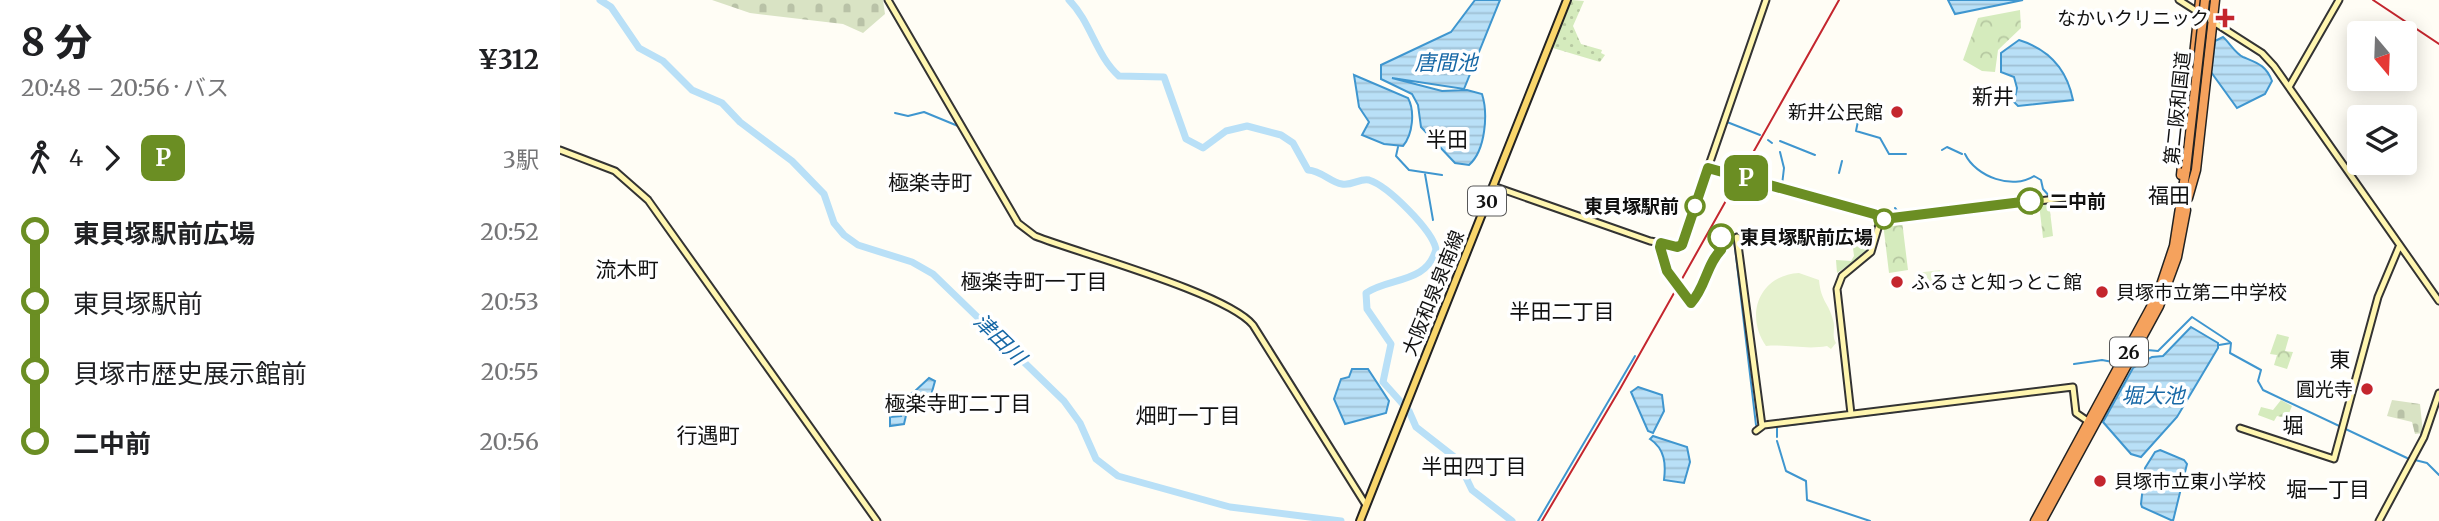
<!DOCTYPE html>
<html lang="ja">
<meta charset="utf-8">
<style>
:root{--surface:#fff;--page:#f6f6f6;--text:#202124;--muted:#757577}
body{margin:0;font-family:Merriweather,"Noto Sans JP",serif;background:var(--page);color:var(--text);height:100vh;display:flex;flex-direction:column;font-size:26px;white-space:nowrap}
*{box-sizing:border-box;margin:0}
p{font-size:23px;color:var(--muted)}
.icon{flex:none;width:38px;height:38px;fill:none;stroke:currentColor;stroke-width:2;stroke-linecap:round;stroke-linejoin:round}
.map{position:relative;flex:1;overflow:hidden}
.sheet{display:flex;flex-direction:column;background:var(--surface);width:560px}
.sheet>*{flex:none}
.badge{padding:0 14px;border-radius:10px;font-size:24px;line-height:46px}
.needle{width:46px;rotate:161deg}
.controls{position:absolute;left:1787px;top:21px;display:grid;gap:14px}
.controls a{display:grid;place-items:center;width:70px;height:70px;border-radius:7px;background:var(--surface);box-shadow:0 4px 18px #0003;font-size:35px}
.map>.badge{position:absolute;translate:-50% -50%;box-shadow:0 0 0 4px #fff}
.legs{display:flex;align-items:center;gap:10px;height:77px;padding:0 21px;font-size:23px}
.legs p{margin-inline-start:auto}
.overview{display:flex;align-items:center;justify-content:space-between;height:119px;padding:0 21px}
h1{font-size:38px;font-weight:800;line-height:52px}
ul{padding:0 21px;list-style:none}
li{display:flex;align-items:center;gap:24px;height:70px;font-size:26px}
li i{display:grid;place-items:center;width:10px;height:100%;margin:0 9px;background:currentColor}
li i::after{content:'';width:18px;height:18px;margin:-9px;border:5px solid;border-radius:50%;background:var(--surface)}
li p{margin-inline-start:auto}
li:first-child i{background:linear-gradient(#0000 50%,currentColor 0)}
li:last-child i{background:linear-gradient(currentColor 50%,#0000 0)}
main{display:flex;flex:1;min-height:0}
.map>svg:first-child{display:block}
</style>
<main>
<section class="sheet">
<div class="overview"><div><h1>8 分</h1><p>20:48 – 20:56 · バス</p></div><b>¥312</b></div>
<div class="legs"><svg class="icon" aria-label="walk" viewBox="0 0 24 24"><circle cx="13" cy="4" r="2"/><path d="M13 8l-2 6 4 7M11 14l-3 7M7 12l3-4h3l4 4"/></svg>4<svg class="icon" aria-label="forward" viewBox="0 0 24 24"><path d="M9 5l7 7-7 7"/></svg><b class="badge" style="background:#6b8e23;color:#fff">P</b><p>3駅</p></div>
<ul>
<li><i style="color:#6b8e23"></i><b>東貝塚駅前広場</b><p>20:52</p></li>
<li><i style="color:#6b8e23"></i><span>東貝塚駅前</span><p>20:53</p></li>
<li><i style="color:#6b8e23"></i><span>貝塚市歴史展示館前</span><p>20:55</p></li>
<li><i style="color:#6b8e23"></i><b>二中前</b><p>20:56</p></li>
</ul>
</section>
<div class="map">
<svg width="1879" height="521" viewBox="0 0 1879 521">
<defs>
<pattern id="grass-dots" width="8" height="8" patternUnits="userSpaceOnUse" patternTransform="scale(1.75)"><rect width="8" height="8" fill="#d5ebbd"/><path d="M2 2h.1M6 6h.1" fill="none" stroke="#b6c8a1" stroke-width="1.8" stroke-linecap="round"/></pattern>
<pattern id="cemetery-stones" width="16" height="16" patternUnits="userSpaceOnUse" patternTransform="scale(1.75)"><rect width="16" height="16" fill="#d9e3c4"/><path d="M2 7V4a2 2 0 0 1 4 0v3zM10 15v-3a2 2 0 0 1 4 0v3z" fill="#b9c2a7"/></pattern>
<pattern id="park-crowns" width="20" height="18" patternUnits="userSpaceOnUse" patternTransform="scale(1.75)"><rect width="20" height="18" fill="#d5ebbd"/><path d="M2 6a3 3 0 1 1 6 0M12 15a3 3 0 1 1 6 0" fill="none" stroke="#b6c8a1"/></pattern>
<pattern id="water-rules" width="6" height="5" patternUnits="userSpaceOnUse" patternTransform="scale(1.75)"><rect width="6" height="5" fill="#b9e0f7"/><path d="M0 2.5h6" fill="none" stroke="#9ebfd3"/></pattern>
</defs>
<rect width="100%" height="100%" fill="#fffdf5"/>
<path fill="url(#grass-dots)" d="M1012,0L1024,1L1013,26L1021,44L1042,50L1041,53L1045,55L1040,62L993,48Z"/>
<path fill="url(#cemetery-stones)" d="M152,0H323L325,14L303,33L283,24L190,13Z
M1832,400L1860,404L1863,433L1855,434L1852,422L1827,416Z"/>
<path fill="url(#park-crowns)" d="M1460,10L1461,28L1438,50L1435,72L1422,71L1403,60L1418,18Z
M1489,203L1493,236L1483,238L1479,204Z
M1342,221L1348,270L1329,273L1323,223Z
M1315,225L1308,252L1277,273L1276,260L1291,261L1294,256L1291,232H1287V229Z
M1717,334L1729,337L1725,351L1733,352L1727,369L1714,365L1717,355L1710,354Z
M1721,400L1732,406L1727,418L1717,416L1714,421L1698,415L1701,407L1713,410Z"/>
<path fill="#e6f2cf" d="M1380,270L1382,287L1358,290L1356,273Z
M1239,273L1259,280C1261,302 1269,303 1273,320C1276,329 1271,335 1276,343L1271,349L1267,346C1246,350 1227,344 1206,346C1184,314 1200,275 1239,273Z"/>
<path fill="url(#water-rules)" stroke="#3f96cf" stroke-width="2" d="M915,0H940L904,89L832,78L882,91L907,90L922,94C928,113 926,150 909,165L895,163L861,127L858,105L852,94L821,79V65L891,32Z
M1388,0H1463L1395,14Z
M1663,37C1669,42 1675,53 1683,57C1697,63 1706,65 1712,81L1705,94L1677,108L1651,72L1655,41Z
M1459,40C1488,49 1507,69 1513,100L1458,106L1454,102L1457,88L1454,77L1441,72V53Z
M794,75L848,98C855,111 853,134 843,146L824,144L802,135L809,122L799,107Z
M1631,327L1658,343V348L1617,417L1581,457L1571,454L1543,422L1573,368L1592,357L1603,356Z
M792,369H808L829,401L826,413L785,424L774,399L781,379L789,377Z
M369,378L375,381L370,399L348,407L344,424L330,426V417L341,416V398L354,392Z
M1078,387L1102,395L1104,411L1093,433L1088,431L1071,392Z
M1093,436L1127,447L1130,462L1124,483L1104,480C1106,464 1105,449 1090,439Z
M1600,450L1624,460L1627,464L1613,521L1582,507L1581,504L1585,468L1595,452Z"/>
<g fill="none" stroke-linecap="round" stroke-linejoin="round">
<path stroke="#3f96cf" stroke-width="2" d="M1300,111L1296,131L1320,138L1329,154H1346
M335,113L348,116L364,112L398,126
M1167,122L1200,135
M1208,140L1212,143
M1220,141L1255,155
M838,147L836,156L849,170L882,175
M1382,150L1387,147L1402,154
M1220,152L1224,168L1222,185
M1405,154C1416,177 1453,190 1474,176L1481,180L1483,189L1490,197
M1279,173L1282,161
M865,174L873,220
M1335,208L1340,214
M1174,239L1196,425
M1659,345L1671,343L1670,353L1701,370L1698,381L1703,390L1847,458L1867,463L1879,475
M1575,361L1587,350L1598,351L1632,317L1670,342
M1514,364L1542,360L1558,363
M1205,428L1503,391
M1217,437V427
M1217,441L1226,471L1246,481L1247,500L1310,521
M978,521L1075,356"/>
<path stroke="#b9e0f7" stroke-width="7" d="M40,0L51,7L79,48L103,61L132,90L162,103L180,122L232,161L264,194L274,223L284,235L298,245L352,262L373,274L504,401L520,423L536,459L558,476L670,507L781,521
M509,0C531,22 536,56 559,76L604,77L626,139L643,148L666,131L687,126L721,135L733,143L748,170C762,171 770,182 782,184C792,186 800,178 809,180C828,186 872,230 876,249C867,284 829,277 806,293L807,309L831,344L823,382L849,411L856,427L897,459L912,490L952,521"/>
<defs>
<path id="secondary" d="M328,0L458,223L475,236C521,254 667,293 693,325L806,505
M1619,0L1702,53L1714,66L1879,301
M1729,87L1779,0
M0,150L55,171L88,200L317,521
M1148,168L1314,213L1324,219L1513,197
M933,186L1090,241L1121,246L1206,0
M1177,237L1202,426
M1291,414L1277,289L1282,276L1311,252L1321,218
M1680,428L1774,459L1818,297L1839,247
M1196,431L1204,425L1513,387L1516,413L1529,422
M1819,521L1864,437L1879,393"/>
<path id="primary" d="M800,521L1007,0"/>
<path id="highway" d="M1621,175L1640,0
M1628,198L1636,170L1655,0
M1475,521L1598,294L1614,246L1626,169
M1482,521L1599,306L1617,257L1626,210"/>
</defs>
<use href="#secondary" stroke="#333" stroke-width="9"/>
<use href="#primary" stroke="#222" stroke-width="10"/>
<use href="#highway" stroke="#222" stroke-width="11"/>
<use href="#secondary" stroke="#fff6b0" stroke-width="5"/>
<use href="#primary" stroke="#f9d66b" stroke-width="6"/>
<use href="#highway" stroke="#f5a25d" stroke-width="8"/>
<path stroke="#c4262e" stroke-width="2" d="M1813,0L1879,44
M982,521L1060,389L1279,0"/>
<defs>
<path id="highway-bridge" d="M1626,169L1645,0"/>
</defs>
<use href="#highway-bridge" stroke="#222" stroke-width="11" stroke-linecap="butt"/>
<use href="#highway-bridge" stroke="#f5a25d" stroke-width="8"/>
</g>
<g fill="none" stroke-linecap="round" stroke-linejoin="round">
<defs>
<path id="line-1" d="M1161,237L1156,244L1161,250C1146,265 1146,287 1131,303L1107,271L1100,247L1101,243L1117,247L1122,245L1148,168L1314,214L1324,219L1470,201"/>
</defs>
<use href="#line-1" stroke="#fff" stroke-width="16"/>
<use href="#line-1" stroke="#6b8e23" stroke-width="10"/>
</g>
<g fill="#c4262e" stroke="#fff" stroke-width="2.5">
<path d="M1661.5 7.5h7v7h7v7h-7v7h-7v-7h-7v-7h7z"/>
<circle cx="1337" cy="112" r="7"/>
<circle cx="1337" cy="282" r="7"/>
<circle cx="1542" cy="292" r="7"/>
<circle cx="1807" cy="389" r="7"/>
<circle cx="1540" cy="481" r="7"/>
</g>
<g fill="#fff" stroke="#6b8e23" stroke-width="3.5">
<circle cx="1470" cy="201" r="12"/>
<circle cx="1135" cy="206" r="9"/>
<circle cx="1324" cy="219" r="9"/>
<circle cx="1161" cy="237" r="12"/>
</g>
<g text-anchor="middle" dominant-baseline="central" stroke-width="7" stroke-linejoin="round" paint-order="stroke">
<g fill="#fff" stroke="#585858" stroke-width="2">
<rect x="908" y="186.5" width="38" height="29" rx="5"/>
<rect x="1550" y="337.5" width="38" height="29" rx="5"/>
</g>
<g font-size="18" font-weight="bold" fill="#111">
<text x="927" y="201">30</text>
<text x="1569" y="352">26</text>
</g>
<g font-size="19" fill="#111" stroke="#fff" text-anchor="end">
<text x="1649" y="18">なかいクリニック</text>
<text x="1323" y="112">新井公民館</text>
<text x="1351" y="282" text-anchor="start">ふるさと知っとこ館</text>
<text x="1556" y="292" text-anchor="start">貝塚市立第二中学校</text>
<text x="1793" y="389">圓光寺</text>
<text x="1554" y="481" text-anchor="start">貝塚市立東小学校</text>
</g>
<g font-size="19" fill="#111" stroke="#fff">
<text transform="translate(1617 108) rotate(-84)">第二阪和国道</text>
<text transform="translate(873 293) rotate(-68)">大阪和泉泉南線</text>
</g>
<g font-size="19" font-weight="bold" fill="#111" stroke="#fff" text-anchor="start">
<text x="1489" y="201">二中前</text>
<text x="1119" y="206" text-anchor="end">東貝塚駅前</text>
<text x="1180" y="237">東貝塚駅前広場</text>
</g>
<g font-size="21" font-style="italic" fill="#1768a6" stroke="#fff">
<text x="886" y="62">唐間池</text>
<text transform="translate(440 339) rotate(44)">津田川</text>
<text x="1593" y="395">堀大池</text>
</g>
<g font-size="21" fill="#111" stroke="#fff">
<text x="1433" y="96">新井</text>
<text x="887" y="139">半田</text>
<text x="370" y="182">極楽寺町</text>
<text x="1609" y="195">福田</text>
<text x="67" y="269">流木町</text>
<text x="474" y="281">極楽寺町一丁目</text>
<text x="1002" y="311">半田二丁目</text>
<text x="1780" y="359">東</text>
<text x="398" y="403">極楽寺町二丁目</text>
<text x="628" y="415">畑町一丁目</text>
<text x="1733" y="425">堀</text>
<text x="148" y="435">行遇町</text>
<text x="914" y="466">半田四丁目</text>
<text x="1768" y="489">堀一丁目</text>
</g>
</g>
</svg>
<div class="controls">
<a><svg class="needle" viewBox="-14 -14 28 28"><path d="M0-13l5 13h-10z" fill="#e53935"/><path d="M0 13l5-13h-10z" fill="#757577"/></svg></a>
<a><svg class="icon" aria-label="layers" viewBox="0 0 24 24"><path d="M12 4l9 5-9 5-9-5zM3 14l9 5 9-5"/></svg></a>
</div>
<b class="badge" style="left:1186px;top:178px;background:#6b8e23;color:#fff">P</b>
</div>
</main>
